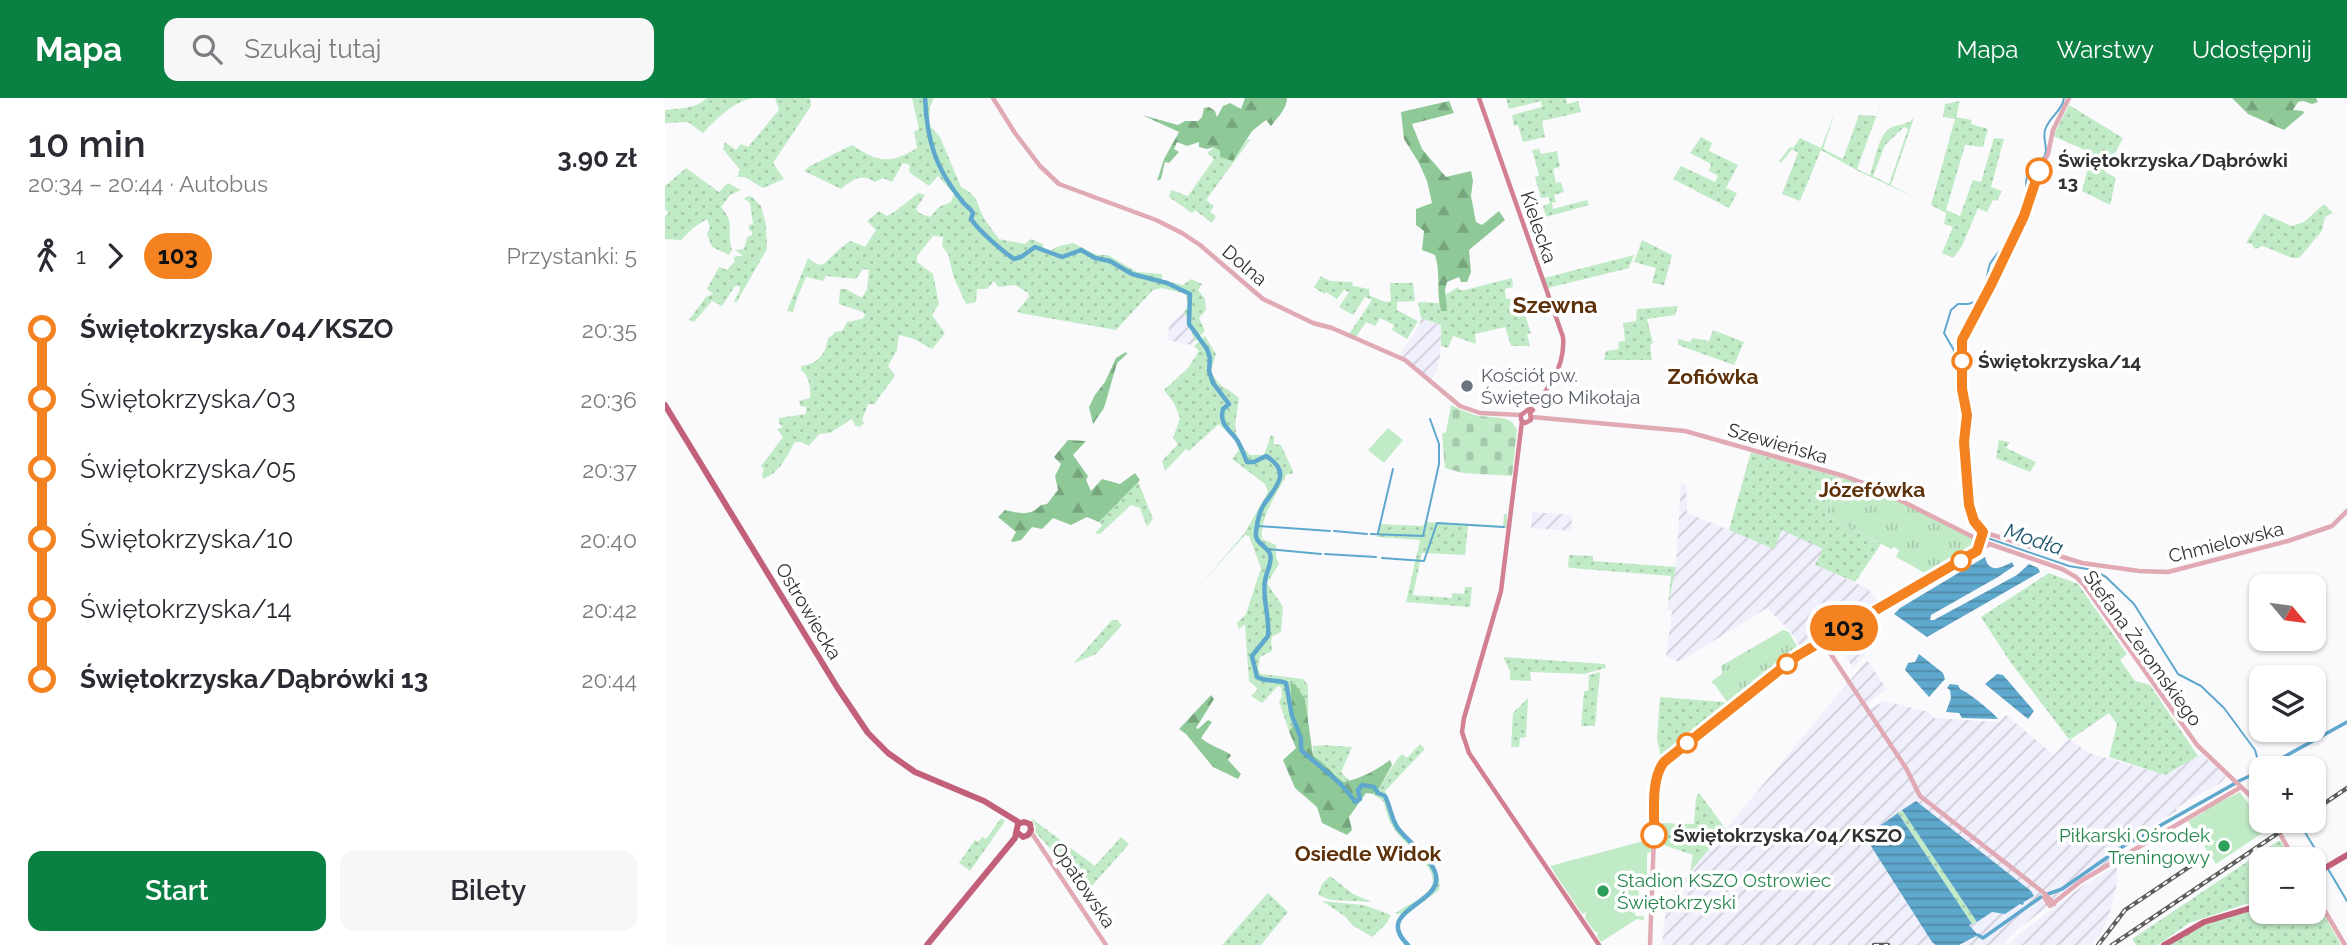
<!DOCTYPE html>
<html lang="pl">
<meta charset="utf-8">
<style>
:root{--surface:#fff;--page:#f7f7f7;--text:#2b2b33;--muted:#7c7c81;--accent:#0b8043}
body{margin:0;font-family:Raleway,sans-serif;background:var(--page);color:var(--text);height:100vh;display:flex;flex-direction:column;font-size:26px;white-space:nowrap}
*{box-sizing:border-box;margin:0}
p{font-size:23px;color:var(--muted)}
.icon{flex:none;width:38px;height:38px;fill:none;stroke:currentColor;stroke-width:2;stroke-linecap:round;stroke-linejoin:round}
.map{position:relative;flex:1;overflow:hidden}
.side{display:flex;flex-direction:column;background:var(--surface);width:665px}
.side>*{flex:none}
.badge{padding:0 14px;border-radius:23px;font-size:24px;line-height:46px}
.needle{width:46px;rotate:119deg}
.fabs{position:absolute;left:1584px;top:476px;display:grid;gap:14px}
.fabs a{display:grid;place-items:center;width:77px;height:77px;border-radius:14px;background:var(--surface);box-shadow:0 2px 5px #0004;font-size:35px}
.map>.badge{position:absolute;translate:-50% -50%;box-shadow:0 0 0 4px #fff}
.legs{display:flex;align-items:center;gap:10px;height:77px;padding:0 28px;font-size:23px}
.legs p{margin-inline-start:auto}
.summary{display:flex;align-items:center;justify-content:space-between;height:119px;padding:0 28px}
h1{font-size:38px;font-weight:600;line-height:52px}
.cta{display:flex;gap:14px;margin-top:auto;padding:14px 28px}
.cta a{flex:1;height:80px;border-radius:14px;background:var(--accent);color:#fff;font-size:28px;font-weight:600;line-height:80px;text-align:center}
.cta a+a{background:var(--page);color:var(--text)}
ul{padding:0 28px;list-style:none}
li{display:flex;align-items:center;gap:24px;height:70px;font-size:26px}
li i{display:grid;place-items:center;width:10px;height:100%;margin:0 9px;background:currentColor}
li i::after{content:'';width:18px;height:18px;margin:-9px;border:5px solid;border-radius:50%;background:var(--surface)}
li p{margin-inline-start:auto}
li:first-child i{background:linear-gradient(#0000 50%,currentColor 0)}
li:last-child i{background:linear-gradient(currentColor 50%,#0000 0)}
header{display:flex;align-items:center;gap:42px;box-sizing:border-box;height:98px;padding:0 35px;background:var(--accent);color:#fff}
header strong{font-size:33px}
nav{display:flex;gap:38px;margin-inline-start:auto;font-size:24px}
.search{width:490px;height:63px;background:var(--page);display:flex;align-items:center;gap:18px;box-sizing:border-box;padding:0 24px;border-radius:14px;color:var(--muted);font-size:26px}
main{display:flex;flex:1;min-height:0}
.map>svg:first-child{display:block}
</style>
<header>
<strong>Mapa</strong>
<div class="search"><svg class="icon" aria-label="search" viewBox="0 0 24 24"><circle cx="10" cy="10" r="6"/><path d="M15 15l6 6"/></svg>Szukaj tutaj</div>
<nav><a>Mapa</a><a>Warstwy</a><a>Udostępnij</a></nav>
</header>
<main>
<section class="side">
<div class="summary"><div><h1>10 min</h1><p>20:34 – 20:44 · Autobus</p></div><b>3.90 zł</b></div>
<div class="legs"><svg class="icon" aria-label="walk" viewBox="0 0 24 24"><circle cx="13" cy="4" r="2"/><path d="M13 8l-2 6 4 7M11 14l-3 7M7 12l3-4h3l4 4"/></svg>1<svg class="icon" aria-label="forward" viewBox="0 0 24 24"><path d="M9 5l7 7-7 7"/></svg><b class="badge" style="background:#f58220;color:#111">103</b><p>Przystanki: 5</p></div>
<ul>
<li><i style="color:#f58220"></i><b>Świętokrzyska/04/KSZO</b><p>20:35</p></li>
<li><i style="color:#f58220"></i><span>Świętokrzyska/03</span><p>20:36</p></li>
<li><i style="color:#f58220"></i><span>Świętokrzyska/05</span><p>20:37</p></li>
<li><i style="color:#f58220"></i><span>Świętokrzyska/10</span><p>20:40</p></li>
<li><i style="color:#f58220"></i><span>Świętokrzyska/14</span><p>20:42</p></li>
<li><i style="color:#f58220"></i><b>Świętokrzyska/Dąbrówki 13</b><p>20:44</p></li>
</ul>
<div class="cta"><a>Start</a><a>Bilety</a></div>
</section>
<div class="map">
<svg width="1682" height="847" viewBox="0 0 1682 847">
<defs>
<pattern id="industrial-furrows" width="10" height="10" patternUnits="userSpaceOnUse" patternTransform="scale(1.75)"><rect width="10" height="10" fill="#f0effc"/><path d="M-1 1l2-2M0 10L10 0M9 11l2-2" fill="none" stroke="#cecdd8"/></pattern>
<pattern id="grass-dots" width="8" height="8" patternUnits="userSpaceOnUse" patternTransform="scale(1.75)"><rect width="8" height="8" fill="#c1eac6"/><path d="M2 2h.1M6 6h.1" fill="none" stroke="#a6c9ab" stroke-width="1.8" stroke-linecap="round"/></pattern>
<pattern id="forest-firs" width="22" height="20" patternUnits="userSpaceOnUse" patternTransform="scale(1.75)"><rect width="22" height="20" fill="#90c998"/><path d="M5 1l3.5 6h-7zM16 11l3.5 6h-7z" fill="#76a47d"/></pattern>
<pattern id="cemetery-stones" width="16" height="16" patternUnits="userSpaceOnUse" patternTransform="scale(1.75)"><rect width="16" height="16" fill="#c1eac6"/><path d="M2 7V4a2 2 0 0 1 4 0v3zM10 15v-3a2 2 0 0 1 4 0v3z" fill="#a6c9ab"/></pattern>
<pattern id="park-tufts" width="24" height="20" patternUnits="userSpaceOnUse" patternTransform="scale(1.75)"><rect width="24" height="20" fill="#c1eac6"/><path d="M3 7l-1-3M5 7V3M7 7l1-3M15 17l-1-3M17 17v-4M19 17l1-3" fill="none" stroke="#a6c9ab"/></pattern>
<pattern id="water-rules" width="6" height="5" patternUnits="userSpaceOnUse" patternTransform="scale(1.75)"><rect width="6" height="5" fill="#5fa8cd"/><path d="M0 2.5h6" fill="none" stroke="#4f89a7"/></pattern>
</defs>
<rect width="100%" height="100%" fill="#fafafc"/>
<path fill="url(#industrial-furrows)" d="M519,214L530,243L526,247L502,242L505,226Z
M756,220L776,227L775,259L771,275L765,282L734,258L754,228Z
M1016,386L1021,387L1022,415L1108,450L1117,431L1155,449L1158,451L1150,467L1202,490L1215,506L1137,552L1125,533L1102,510L1014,564L1001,558L1007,513L1002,511L1011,467Z
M867,414L907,417L906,433L866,430Z
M1195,524L1202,530L1211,544L1188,570L1170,541Z
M1202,562L1222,591L1202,605L1205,611L1219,603L1264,614L1269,620L1334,624L1341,617L1389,657L1403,640L1424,655L1500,677L1537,656L1561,678L1557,684L1511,710L1512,713L1462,742L1453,761L1416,783L1348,835L1339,847H997L1001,810L1011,791Z
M1452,767V785L1445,814L1436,836L1426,847H1344L1353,837L1416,789Z"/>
<path fill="url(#grass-dots)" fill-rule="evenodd" d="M42,0H89C68,3 52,21 38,35L23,24L0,25V12C15,10 31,11 42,0Z
M110,0H145L146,8L108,65L119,81L98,90L80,79H72L75,72L58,51L60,44L71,52L76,46L83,49L114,12Z
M247,0H269L265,9L264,27L275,39L296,89C312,98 310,100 317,116C320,124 329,133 334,141L360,146L366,141L378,146L379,156L394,148L408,145L432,157H443L472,174L497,176V182L518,187L526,181L537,186L533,192L540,201L541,212L534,220L540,233L530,243L519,214L523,208L521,196L497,190L488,192L451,232L355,215L352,213L364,199L363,195L350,187L333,189L329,183L322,191H312L311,204L301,206L289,180L283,156L277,148L278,139L268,138L252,158V164L268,176L274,206L267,217L280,235L267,251L249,241L234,237L232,252L223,268L230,277C224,288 215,296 210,306H203L197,322L199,325L195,329L190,328L187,321L165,335L154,336L144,348L136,344H130C121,359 116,374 98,381L97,376L99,372L96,368L118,339L112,331L118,329L114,325V320L141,316V309L135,308L134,303L145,300C146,290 144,278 136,272V268C153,266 161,256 163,240L168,237L169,234L177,233L182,224L197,221L200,218L198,214L174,206L175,191H181L197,200L202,191L204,172L198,171L191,181L161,178L158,183L141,179L133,198L128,214L122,213L143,160L151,166L157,167C168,159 175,148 186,143L200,149L211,132L202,123L214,113L222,118C233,113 243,102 254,95L260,97L251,111L254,115L265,119L274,109L286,104L289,96L273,78L264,88L244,74L245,67L238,65L227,84L218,80L210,84C195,75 189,81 176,91L139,73L145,68L187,47C213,64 224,67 252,50L249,34L254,31Z
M841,0H901L902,6L913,3L916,14L877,23L880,39L858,44L853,27L849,28L847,17L877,9L876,3L844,11Z
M1218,0L1192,71L1205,77C1210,63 1213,35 1227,29C1235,26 1242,27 1249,20L1226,87L1247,98L1193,73L1156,52L1135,103L1117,96L1133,55L1127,51L1116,65L1114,63L1125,49L1128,50L1135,40L1156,50L1170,14L1158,51L1178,61L1194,17L1211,18ZM1239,29L1243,31L1224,86L1208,78L1220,47Z
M1295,3L1291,19L1307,22L1306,26L1323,31L1318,49L1300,47L1281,112L1295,118L1308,82L1316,84L1329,40L1339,41L1326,89L1337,93L1332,103L1328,102L1322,114L1313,110L1297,148L1288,160L1277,155L1288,129L1279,126L1281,115L1266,107L1290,21L1278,19L1280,6Z
M1404,7L1458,40L1440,74L1451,80L1445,107L1417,93L1427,55L1388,38Z
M1036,39L1047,45L1044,53L1073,67L1061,90L1072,95L1064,110L1008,81L1016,68L1050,84L1053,78L1044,73L1046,66L1025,55Z
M583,41L585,42L541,102L549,108L545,114L551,118L547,125L530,112L527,115L504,99L506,92L523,98L549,61L542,55L549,49L568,63Z
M874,51L876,56L892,53L895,69L888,71L891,85L896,84L899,94L889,97L891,104L887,105L888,111L922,102L924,107L881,119L878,108L885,105L884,99L876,100L870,79L874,77L867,52Z
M21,70L54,94L63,85L76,92L65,97L56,109C71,126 61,133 67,152L64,157L47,149L42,136L45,129L42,121L28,130L16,142L0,141V118L4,115L0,111V88Z
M83,98L87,99L96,108L101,127L102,151L71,205L69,203L75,192L74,188H70L57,208L47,203L29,224L24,222L41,199L48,196L42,191L54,169L62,172L70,163L68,159L78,158L70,152L79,151L82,139L87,137V133L84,132V127L88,126L85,105L79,101Z
M1659,106L1668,115L1660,119L1657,133L1634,160H1627L1598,148L1590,151L1587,146L1581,145L1599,116L1627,128L1639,124Z
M977,142L1007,157L999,187L987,185L991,170L969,164Z
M969,157L964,170L883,190L879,180Z
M656,178L665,183L687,184L688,188L704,191L705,198L721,204L726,203L725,185H748L750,203L732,204V212L753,223L742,241L727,232L729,227L715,220L710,228L701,224L691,239L684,236L707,202L700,199L688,217L674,209L684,194L679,192L672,201L661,194L659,196L649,189Z
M847,180L848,189L840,191L841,201L849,200L850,206L844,208L847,217L859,214L866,235L862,236L865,248H846L840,229L810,236L811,246L788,238L783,250L776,248V227L756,220L753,204L774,205L776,213H781L780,197L793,189L794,192H800Z
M1013,208L1010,217L982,221L988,245L985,247L987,262H939L941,253L954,251L953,244L960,243L958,225L971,223L972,211Z
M1048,232L1079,244L1069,267L1013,247V241L1025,244L1028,240L1044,243Z
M540,238L551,256L546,273C555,292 560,287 574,300C571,325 564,336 585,357H599L606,337L609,338V346L616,347L628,373L627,376H622C612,396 595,418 597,441L611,447V459L614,466L602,485L618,509L616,534L608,538L606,542L607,553L595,559L593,571L596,576L638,581L643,587V625L640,601L625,586L629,627L624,633L614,603L617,599L616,589L613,588L597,605L586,598L593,591L584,583L580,526L574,531L572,525L581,516L596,470L584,438L580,437L534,488L579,436L603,394L600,386L567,361L574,352L570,342L554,326L524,353L521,351L500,373L497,363L513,346L508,340L515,320L509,305L499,292L523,270L534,253L529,248Z
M1334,342L1345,344L1341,350L1371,364L1365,374L1331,360Z
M1086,354L1177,380L1160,417L1216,446L1190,484L1150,467L1158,451L1117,432L1109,451L1064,432Z
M473,383L488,421L482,429L475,410L466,407L435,436L430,435L437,428L434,424Z
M839,416H842V430L803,428L800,457L757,455L748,497L787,500V495L799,496L800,489H807L805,509L741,504L755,442L712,439L715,426L758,428L760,424L838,428Z
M904,457L928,458V463L1011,469L1003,506L1006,478L906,470L903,469Z
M1384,475L1413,486L1462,556L1455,562L1470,583L1485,587L1533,658L1500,677L1444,659L1452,626L1444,615L1406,641L1403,640L1346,565L1316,519Z
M447,522H452L457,527L431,556L409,565Z
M838,559L940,566L941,570L919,576L865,574L866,583L845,582V573Z
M935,574L930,628H916L919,593H923L924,577Z
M995,599L1059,604L1063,608L996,660L992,641Z
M863,600L861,639L855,640L854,649H846L848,615Z
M755,646L760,651L720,693C724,703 726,715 731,725C743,749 779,762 774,792L741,817L730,815C741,808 760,800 766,789C776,772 741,747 732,735C725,726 721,716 719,704L708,696C719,685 726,668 737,656L742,660Z
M659,647L687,649L676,674L685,683L679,684C667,677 660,664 648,658V648Z
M1034,695L1061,731L1025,774L1028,757L993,745L991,746L990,725L1029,726L1031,700Z
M1237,712L1312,824L1307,826L1234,716L1231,715Z
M336,720L340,723L305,773L294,765L310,742L313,744L317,739L321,741Z
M366,720L430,768L456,739L464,746L417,799L383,748L370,734L371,729Z
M1613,743H1616L1625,761H1596V801L1524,825L1493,847H1471L1467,841Z
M665,778L688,796L707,804L666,802L653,797L657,786Z
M603,795L623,814L596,847H557Z
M1649,799L1676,847H1499L1516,835L1596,807V814H1648Z
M657,803L699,807L726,817L721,826L707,839L687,827L681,819Z"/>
<path fill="url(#forest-firs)" d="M580,0H622C622,11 612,20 606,28L601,22L587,33L568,63L555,59V53L549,49L542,51L534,49V44L522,48L512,44L509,51L514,54L504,65L500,64L496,81L492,83L499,61L514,34L477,17L513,27L520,23H533L537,19L539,10L544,9L550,13L552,19L558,8L565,5L576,11Z
M1567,0H1651L1653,4L1647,6L1638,3L1633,4L1628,12L1638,13L1639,15L1619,32L1583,16Z
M784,3L789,15L747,26L757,51L781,79L806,73L808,83L806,98L811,124L817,127L834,113L840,122L804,152L806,174L802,184H796L794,179L782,184L780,192L782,213H776C771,194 776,176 770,157L757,152L759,133L751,127V111L767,105L762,83L754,65L739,41L736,14Z
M461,254L462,256L452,265L439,310L428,326L424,309L430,297L440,284L451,260Z
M403,342L421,343L408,357L423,378L421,382L426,393L437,381L455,386L470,375L475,382L434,424L422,419L406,427L388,420L377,431L367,429L356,442L348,444L346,443L351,434L333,419L340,412C354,415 365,419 376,407L382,406L393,392L390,378L396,366L389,359Z
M625,586H630L640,601L648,658C660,664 667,677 679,684C697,680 710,673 725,662L727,667L714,690L708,696L701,695L684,719L687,732L682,737L657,725L652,709L630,690L618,662L631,650L624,633L629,627Z
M546,597L549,601L531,630L533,631L543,622L547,624L536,640C545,648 556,650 566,657L563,662L576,676L573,681L548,669L521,636L514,631Z"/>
<path fill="url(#cemetery-stones)" d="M786,307C793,311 801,314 807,316C823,322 846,314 852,332L847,378L798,375L780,370L777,336L781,334Z"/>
<path fill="url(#park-tufts)" d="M1179,378L1201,385L1316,443L1312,453L1267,479L1231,459L1234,452L1229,449L1226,451L1160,417Z
M1118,532L1124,534L1136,555L1067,611L1050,587L1046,584L1057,576L1056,568Z"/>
<path fill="#c1eac6" d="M723,330L738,342L719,365L703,352Z
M1575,694L1596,723L1601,724L1605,730L1551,766L1523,723L1538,715L1539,712Z
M986,741V754L982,755V780H977L976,775L972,776L974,798H971L970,818H979V822L972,821L936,844L932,838L933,835L929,833L920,820L921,814L917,816L885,768Z"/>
<path fill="url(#water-rules)" d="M1320,459C1324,476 1336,470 1347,464L1349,468L1333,479L1266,517L1265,522H1269L1352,477L1364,466L1373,470L1375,474L1262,539L1229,516L1235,510Z
M1254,556L1278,575L1280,581L1264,599L1240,572L1243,565L1250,564Z
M1332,576L1338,577L1369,613L1363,621L1320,586Z
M1285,586L1293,587L1295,591C1303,594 1329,615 1333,621L1297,620L1294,615L1281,614L1286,600L1285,592L1282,590Z
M1251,703L1366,793L1369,798L1359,804L1358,807L1355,806L1340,816L1327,814L1312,824L1237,712Z
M1233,715L1307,826L1304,827L1313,837L1294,847H1271L1267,844L1204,745L1203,742L1209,732Z"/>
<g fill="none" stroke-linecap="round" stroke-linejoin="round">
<path stroke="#5fa8cd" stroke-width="2" d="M1298,363L1294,348L1299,316L1293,292L1294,261L1279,235L1286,212L1293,206C1301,206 1307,207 1313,201C1324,190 1320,179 1325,166C1330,157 1339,149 1344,140C1349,133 1358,113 1361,106C1364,97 1359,87 1362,79C1366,69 1380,64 1381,53C1381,46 1378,40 1380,32C1384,19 1398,12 1399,0
M1299,372C1298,395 1295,418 1311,436L1404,468L1428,472L1441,479L1469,506L1513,576L1536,588L1559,610L1590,652L1596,673
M593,428L665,433
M669,433L702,436
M713,435L728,371
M706,436L758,438L774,366V346L765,321
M602,451L656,456
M660,456L711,459
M717,460L759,463L772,425L839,429
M1633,723L1660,767
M1663,771L1682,803"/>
<path stroke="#5fa8cd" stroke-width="3.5" d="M1599,670L1682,624
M1574,683L1593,674
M1383,796L1397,791L1457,749L1569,686
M1313,837L1318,840L1376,799"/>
<path stroke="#5fa8cd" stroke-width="4.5" d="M260,0C262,42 270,70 297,103C300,108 305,109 308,115L306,121C314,133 336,152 349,161L356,159L370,149L397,159L416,152L430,160L445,163L467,176L502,185L525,196L524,226L542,251L545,260L544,273L548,285L564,306L558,311C554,326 564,331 572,342C576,348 579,357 582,364H589L601,358C629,375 609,390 598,408C594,415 592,426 591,434C589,445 602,448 605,456C608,464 601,474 600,483C597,500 605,520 603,538L587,558L592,579C600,584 611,581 621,585L627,618L636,640V652C654,669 676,682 690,704L695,701L693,692L697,687L709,689L713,695L720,698C725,708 726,719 732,729C741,743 775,765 771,784C767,807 710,815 743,847"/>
<path stroke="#e1a9b4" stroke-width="4.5" d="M328,0L350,35L375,68L394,86L491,122L517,135L535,147L598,201L648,225L667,230L740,262L795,308L815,315L856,317
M867,319L1020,333L1179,378L1207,388L1316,443L1397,471L1411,479L1419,487L1532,647L1596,708
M1318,434L1309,423L1304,407L1299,344L1302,317L1297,291V242L1326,188L1359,118L1374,73L1383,56L1388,32L1404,0
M1318,434L1417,465L1474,473L1503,474L1623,443L1667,428L1682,413
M1157,543L1241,670L1255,698L1379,795L1389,806
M1608,723L1629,761
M366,734L441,847
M1648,793L1680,847
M1379,799L1385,808L1416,783L1576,689
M985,847L991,683L994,671L999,664L1132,558L1323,447"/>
<path stroke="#d17f91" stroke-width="4.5" d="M814,0L898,239C901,270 879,301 856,317V322L860,325
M857,323L836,493L799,620L797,634L804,655L934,847
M860,325L866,322L865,315L868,312"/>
<path stroke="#c36079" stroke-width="6" d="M0,307L172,589L203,635L223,655L250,674L319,703L355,725
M1648,777L1682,757
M262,847L350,740L353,726L359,724L365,726L366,732L363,737L358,739L353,735
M1499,847L1539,824L1596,807"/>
<defs>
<path id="rail" d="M1648,713L1682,690
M1209,847H1223
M1433,847L1460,812L1536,761
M1447,847L1631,723"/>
</defs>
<use href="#rail" stroke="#5d5d5e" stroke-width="4.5"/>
<use href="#rail" stroke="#fff" stroke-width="2" stroke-dasharray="5" stroke-linecap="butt"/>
</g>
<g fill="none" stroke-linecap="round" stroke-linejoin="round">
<defs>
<path id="line-1" d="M989,737C990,716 985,682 999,664L1132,558L1312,453L1318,434L1309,423L1304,407L1299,344L1302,317L1297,291V242L1326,187L1359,118L1374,73"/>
</defs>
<use href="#line-1" stroke="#fff" stroke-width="16"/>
<use href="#line-1" stroke="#f58220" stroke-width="10"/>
</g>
<g fill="#fff" stroke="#f58220" stroke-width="3.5">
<circle cx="1374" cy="73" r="12"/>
<circle cx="1297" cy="263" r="9"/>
<circle cx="1296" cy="463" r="9"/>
<circle cx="1122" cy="566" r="9"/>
<circle cx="1022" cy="645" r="9"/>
<circle cx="989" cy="737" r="12"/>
</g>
<circle fill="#6b7280" stroke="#fff" stroke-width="2.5" cx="802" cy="288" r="7"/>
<g fill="#2e9e5b" stroke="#fff" stroke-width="2.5">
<circle cx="1559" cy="748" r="7"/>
<circle cx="938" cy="793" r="7"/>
</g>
<g text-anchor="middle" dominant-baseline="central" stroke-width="7" stroke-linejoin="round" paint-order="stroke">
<g font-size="19" font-weight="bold" fill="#303131" stroke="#fff" text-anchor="start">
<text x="1393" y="62">Świętokrzyska/Dąbrówki<tspan x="1393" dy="22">13</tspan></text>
<text x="1313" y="263">Świętokrzyska/14</text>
<text x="1008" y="737">Świętokrzyska/04/KSZO</text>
</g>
<g font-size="19" fill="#303131" stroke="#fff">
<text transform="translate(874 129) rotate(71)">Kielecka</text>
<text transform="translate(580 167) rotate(40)">Dolna</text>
<text transform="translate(1113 345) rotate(16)">Szewieńska</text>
<text transform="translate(1561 444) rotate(-14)">Chmielowska</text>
<text transform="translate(144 513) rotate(59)">Ostrowiecka</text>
<text transform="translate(1478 550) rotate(54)">Stefana Żeromskiego</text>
<text transform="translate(419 787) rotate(56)">Opatowska</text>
</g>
<g font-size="19" fill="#5b616d" stroke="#fff" text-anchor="start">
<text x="816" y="277">Kościół pw.<tspan x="816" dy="22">Świętego Mikołaja</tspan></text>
</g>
<g font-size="19" fill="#27864d" stroke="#fff" text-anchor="end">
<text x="1545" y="737">Piłkarski Ośrodek<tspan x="1545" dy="22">Treningowy</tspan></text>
<text x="952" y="782" text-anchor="start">Stadion KSZO Ostrowiec<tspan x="952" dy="22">Świętokrzyski</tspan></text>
</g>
<g font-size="21" font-weight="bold" fill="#5d320a" stroke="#fff">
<text x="1048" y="278">Zofiówka</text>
<text x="1207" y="391">Józefówka</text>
<text x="703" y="755">Osiedle Widok</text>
</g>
<g font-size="21" font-style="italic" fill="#1b556f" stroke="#fff">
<text transform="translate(1369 441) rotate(18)">Modła</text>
</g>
<g font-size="23" font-weight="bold" fill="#5d320a" stroke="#fff">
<text x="890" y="206">Szewna</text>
</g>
</g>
</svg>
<div class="fabs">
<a><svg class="needle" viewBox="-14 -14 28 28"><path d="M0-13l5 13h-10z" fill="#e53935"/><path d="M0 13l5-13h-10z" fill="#7c7c81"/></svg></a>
<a><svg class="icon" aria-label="layers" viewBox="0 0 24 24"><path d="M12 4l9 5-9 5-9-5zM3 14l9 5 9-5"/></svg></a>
<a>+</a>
<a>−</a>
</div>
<b class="badge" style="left:1179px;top:530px;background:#f58220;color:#111">103</b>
</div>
</main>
